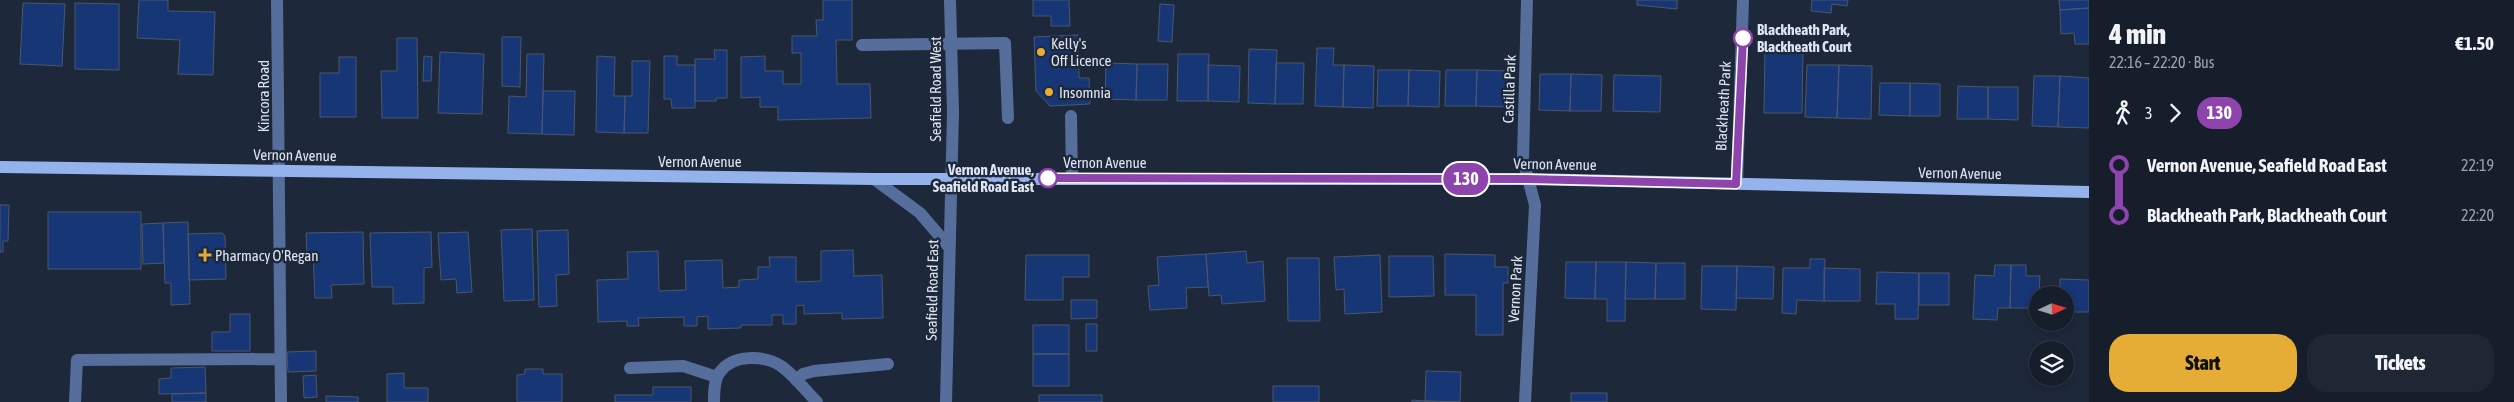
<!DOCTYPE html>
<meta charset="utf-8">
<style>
:root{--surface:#161e2c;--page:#1f2734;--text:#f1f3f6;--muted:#9ea2a9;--line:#353c48;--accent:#e5ad35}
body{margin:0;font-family:"Asap Condensed",sans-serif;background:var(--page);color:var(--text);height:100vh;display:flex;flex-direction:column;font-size:19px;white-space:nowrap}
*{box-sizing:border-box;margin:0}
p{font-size:16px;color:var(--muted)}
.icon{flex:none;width:28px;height:28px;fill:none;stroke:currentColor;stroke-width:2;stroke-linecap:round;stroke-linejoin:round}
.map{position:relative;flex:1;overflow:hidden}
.panel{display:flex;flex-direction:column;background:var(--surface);width:425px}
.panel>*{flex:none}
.badge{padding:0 10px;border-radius:16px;font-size:18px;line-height:32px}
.needle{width:32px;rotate:86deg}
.fabs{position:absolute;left:2029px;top:286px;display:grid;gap:10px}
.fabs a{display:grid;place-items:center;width:45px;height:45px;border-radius:50%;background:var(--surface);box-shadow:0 2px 8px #0003,0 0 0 1px var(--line);font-size:25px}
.map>.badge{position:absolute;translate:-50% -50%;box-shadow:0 0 0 2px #fff}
.legs{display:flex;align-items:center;gap:8px;height:55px;padding:0 20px;font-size:16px}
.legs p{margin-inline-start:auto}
.headline{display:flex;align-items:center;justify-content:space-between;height:85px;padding:0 20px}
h1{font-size:28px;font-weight:800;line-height:38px}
.cta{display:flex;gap:10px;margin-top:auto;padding:10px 20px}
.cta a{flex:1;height:58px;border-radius:20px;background:var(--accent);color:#111;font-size:20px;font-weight:800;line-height:58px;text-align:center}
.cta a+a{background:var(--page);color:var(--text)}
ul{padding:0 20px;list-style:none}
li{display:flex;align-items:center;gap:18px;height:50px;font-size:19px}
li i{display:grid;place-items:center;width:8px;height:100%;margin:0 6px;background:currentColor}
li i::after{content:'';width:12px;height:12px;margin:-6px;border:4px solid;border-radius:50%;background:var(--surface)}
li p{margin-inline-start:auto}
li:first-child i{background:linear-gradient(#0000 50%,currentColor 0)}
li:last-child i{background:linear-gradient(currentColor 50%,#0000 0)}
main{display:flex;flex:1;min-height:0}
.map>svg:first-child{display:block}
</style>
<main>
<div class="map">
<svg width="2089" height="402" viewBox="0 0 2089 402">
<rect width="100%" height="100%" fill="#1e283b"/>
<path fill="#173676" stroke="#4b576b" d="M139,0H168V11L215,12L213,75L178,74L180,40L137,38Z
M823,0H852V40H836L837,84H870L871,118L778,120V107H760V97L741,98V57L765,56V71H783V84H801V53H792V36H817L816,20H823Z
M1033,0H1069L1070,26H1051V16H1033Z
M1637,0H1677V9L1637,5Z
M1812,0H1848L1847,6L1832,4L1831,13L1811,11Z
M2059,0H2089V8L2060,10Z
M23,3L65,4L62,66L20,64Z
M75,3L119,4V70L75,69Z
M1160,4L1174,5L1172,42L1158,41Z
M2089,8V44H2075L2074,33L2061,34L2060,10Z
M1078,35L1079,78H1089L1090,104L1050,106L1036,91L1034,37Z
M502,37H521L520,87L502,86Z
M397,38H417L418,118H382L381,71H397Z
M1765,47H1803L1802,113H1764Z
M1317,48H1334L1333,65H1344L1343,107L1315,106Z
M1249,49L1277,50L1275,104L1248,103Z
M714,50H727V98H716V101H695V59H715Z
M440,52L484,54L482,114L438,113Z
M527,54H544L542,134L508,133L509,96L526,97Z
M1178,54H1209L1208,101H1177Z
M424,56L432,57L431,81H423Z
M597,56L615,57L614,96H625L624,133L596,132Z
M664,56H677V65H695V108H672L671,99H664Z
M339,57H356V117H320V73H339Z
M632,61H650L648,133H624L625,96H632Z
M1106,63L1137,64L1136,100L1105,99Z
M1276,63H1304L1303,104H1275Z
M1137,64H1168L1167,100H1136Z
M1208,65L1240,66L1239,102L1208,101Z
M1344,65L1374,66L1373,108L1343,107Z
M1807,65H1839L1837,118L1805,117Z
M1839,65L1872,66L1871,119L1837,118Z
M1378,70H1409L1408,106H1377Z
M1409,70L1440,71L1439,107L1408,106Z
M1446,70H1477L1476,106H1445Z
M1477,70L1507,71V107L1476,106Z
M1540,74H1571L1570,111L1539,110Z
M1571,74L1602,75L1601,111H1570Z
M1614,75L1661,76L1660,112L1613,111Z
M2034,76H2060L2058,127L2032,126Z
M2060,76L2089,78V128L2058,127Z
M1880,83H1910V116L1879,115Z
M1910,83L1940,84V116H1910Z
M1958,86L1988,87V119H1957Z
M1988,87H2018V120L1988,119Z
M543,91H575L574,135L542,134Z
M0,205H9L8,241H3V252H0Z
M48,212H141V269H48Z
M188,222L190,304L171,305V283H165L163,223Z
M163,223L164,263L143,264L142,224Z
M532,229L534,300L504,301L501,230Z
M568,230L569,274L556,275L557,306L539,307L537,231Z
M363,232L364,284L331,285L332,298H315L313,253H307L306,233Z
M431,232L432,267L424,268V303L393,304V287H372L370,233Z
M468,232L472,292L457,293L456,279L441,280L438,233Z
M222,233L225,236L226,279L189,280L188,234Z
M853,250L854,276L882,275L883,318L842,319V313L804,314V305L796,306V324H783V315H772V325H741V328L708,329V316L697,317V326H684V317L638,318L639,326H627V321L598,322L597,280L628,279L627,252L658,251L659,291L686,290L685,261L722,260L723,288L739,287V280L758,279V267H770L769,257H796V282L821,281V251Z
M1246,251L1247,263L1263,261L1265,301L1222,304L1221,295L1209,296L1206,254Z
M1206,254L1208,287L1186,288L1187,308L1150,310L1148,286L1159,285L1157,257Z
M1445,254L1495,255V267H1508V283H1503V335H1476V295H1445Z
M1026,255H1089V277H1063V300H1025Z
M1380,255L1382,312L1345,314L1344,289L1336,290L1334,257Z
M1389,256H1433L1434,296L1389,297Z
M1287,258H1319L1320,321H1288Z
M1810,259H1825L1824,301L1797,300L1796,314L1782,313L1783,268H1810Z
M1566,262H1596L1595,299L1565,298Z
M1596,262H1626L1625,321H1607V299H1595Z
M1626,262L1656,263L1655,299H1625Z
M1656,263H1685V299H1655Z
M1995,265H2011L2010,308H1998L1997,320L1973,319L1975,275L1994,276Z
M2011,265H2026V276H2040L2038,308H2010Z
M1702,266H1737L1736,310L1701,309Z
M1737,266L1774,267L1773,299L1736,298Z
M1824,268L1860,269V301H1824Z
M1877,272L1919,273L1918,319H1895V304H1876Z
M1919,273H1949V305H1919Z
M2060,279L2089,280V312H2065V295H2060Z
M1071,300H1097V318L1071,319Z
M230,314H250V351H212V332H230Z
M1086,324H1097V351H1086Z
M1033,325H1069V354H1033Z
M316,351V371L288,372L287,352Z
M1033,354H1069V386H1033Z
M205,367L206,393L159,394V379L171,378V368Z
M525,369H543V374H562V402H517V375L525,374Z
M1426,371L1461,372L1460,402L1425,401Z
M404,373V388H428V402H387V374Z
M316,375L317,397L304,398L303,376Z
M1273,386H1319V402H1273Z
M653,387H691V402H615V395H653Z
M206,393V402H172V394Z
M1571,393H1607V402H1571Z
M1039,395H1102V402H1039Z
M326,396L358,397V402H326Z
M1412,400L1425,401L1460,402H1412Z"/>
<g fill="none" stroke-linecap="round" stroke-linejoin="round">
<path stroke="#556e9c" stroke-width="12" d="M277,0L281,402
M862,45L1005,43L1008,118
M1071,116L1072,178
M874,179L920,213L949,247
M1737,184L1743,0
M630,368L683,366L717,377
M796,380L803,374L814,371L888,364
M75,402L77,360L280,359
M714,402C714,393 714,379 720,372C733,354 764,355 781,366C794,375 806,391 817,402
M946,402L953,112L950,0
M1525,402L1535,205L1523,159L1527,0"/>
<path stroke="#94b3ed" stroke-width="12" d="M0,167L874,179H1527L2089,192"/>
</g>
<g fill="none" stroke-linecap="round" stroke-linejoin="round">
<defs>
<path id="line-1" d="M1048,178L1527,179L1736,184L1743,38"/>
</defs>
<use href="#line-1" stroke="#fff" stroke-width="11"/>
<use href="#line-1" stroke="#8e44ad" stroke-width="8"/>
</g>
<g fill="#fff" stroke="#8e44ad" stroke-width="2.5">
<circle cx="1743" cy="38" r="9"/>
<circle cx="1048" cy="178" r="9"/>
</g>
<g fill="#e5ad35" stroke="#1e283b" stroke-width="2">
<circle cx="1041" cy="52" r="5"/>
<circle cx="1049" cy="92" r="5"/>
<path d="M202.5 247.5h5v5h5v5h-5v5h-5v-5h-5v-5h5z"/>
</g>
<g text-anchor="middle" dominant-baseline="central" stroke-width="5" stroke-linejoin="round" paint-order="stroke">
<g font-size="15" font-weight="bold" fill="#dee5f2" stroke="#1e283b" text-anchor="start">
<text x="1757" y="29">Blackheath Park,<tspan x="1757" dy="17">Blackheath Court</tspan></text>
<text x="1034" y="169" text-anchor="end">Vernon Avenue,<tspan x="1034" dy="17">Seafield Road East</tspan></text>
</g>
<g font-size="15" fill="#dee5f2" stroke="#1e283b" text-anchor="start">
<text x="1051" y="43">Kelly's<tspan x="1051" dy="17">Off Licence</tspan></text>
<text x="1059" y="92">Insomnia</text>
<text x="215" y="255">Pharmacy O'Regan</text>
</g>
<g font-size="15" fill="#dee5f2" stroke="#1e283b">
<text transform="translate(935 89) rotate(-90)">Seafield Road West</text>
<text transform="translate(1509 89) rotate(-88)">Castilla Park</text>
<text transform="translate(263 96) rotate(-90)">Kincora Road</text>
<text transform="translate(1723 106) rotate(-87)">Blackheath Park</text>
<text transform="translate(295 155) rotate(1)">Vernon Avenue</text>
<text x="700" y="161">Vernon Avenue</text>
<text x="1105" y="162">Vernon Avenue</text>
<text transform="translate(1555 164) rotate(1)">Vernon Avenue</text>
<text transform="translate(1960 173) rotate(1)">Vernon Avenue</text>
<text transform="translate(1515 289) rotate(-87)">Vernon Park</text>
<text transform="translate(932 290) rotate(-89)">Seafield Road East</text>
</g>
</g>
</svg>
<div class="fabs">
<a><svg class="needle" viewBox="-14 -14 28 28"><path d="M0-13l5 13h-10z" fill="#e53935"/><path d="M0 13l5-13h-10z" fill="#9ea2a9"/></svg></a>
<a><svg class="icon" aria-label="layers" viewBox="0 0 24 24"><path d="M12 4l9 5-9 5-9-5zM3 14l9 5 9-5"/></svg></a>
</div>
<b class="badge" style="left:1466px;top:179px;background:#8e44ad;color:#fff">130</b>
</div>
<section class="panel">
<div class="headline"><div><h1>4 min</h1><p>22:16 – 22:20 · Bus</p></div><b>€1.50</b></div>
<div class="legs"><svg class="icon" aria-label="walk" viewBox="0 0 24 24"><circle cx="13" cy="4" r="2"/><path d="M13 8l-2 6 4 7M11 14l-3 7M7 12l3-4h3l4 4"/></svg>3<svg class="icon" aria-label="forward" viewBox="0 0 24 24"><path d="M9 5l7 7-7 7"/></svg><b class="badge" style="background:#8e44ad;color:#fff">130</b></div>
<ul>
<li><i style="color:#8e44ad"></i><b>Vernon Avenue, Seafield Road East</b><p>22:19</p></li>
<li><i style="color:#8e44ad"></i><b>Blackheath Park, Blackheath Court</b><p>22:20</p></li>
</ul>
<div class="cta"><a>Start</a><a>Tickets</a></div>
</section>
</main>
